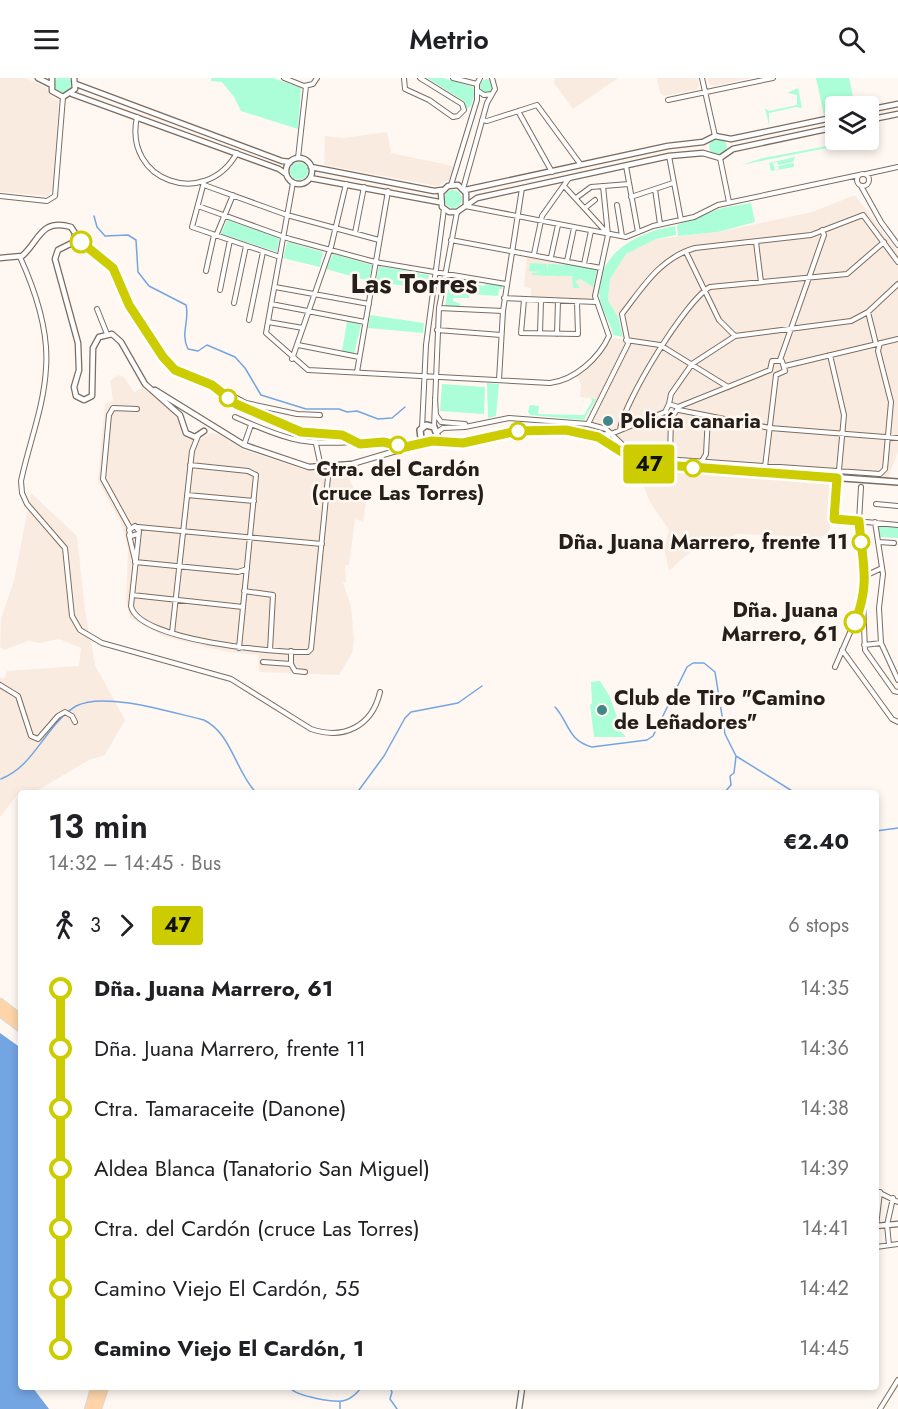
<!DOCTYPE html>
<meta charset="utf-8">
<style>
:root{--surface:#fff;--page:#f6f6f6;--text:#202124;--muted:#757577}
body{margin:0;font-family:Jost,sans-serif;background:var(--page);color:var(--text);height:100vh;display:flex;flex-direction:column;font-size:22px;white-space:nowrap}
*{box-sizing:border-box;margin:0}
p{font-size:20px;color:var(--muted)}
.icon{flex:none;width:33px;height:33px;fill:none;stroke:currentColor;stroke-width:2;stroke-linecap:round;stroke-linejoin:round}
.map{position:relative;flex:1;overflow:hidden}
.panel{position:absolute;left:18px;top:712px;width:861px;height:600px;display:flex;flex-direction:column;background:var(--surface);border-radius:6px;box-shadow:0 3px 9px #0003}
.panel>*{flex:none}
.badge{padding:0 12px;border-radius:4px;font-size:21px;line-height:39px}
.fabs{position:absolute;left:825px;top:18px;display:grid;gap:12px}
.fabs a{display:grid;place-items:center;width:54px;height:54px;border-radius:6px;background:var(--surface);box-shadow:0 3px 9px #0003;font-size:30px}
.map>.badge{position:absolute;translate:-50% -50%;box-shadow:0 0 0 3px #fff}
.legs{display:flex;align-items:center;gap:9px;height:66px;padding:0 30px;font-size:20px}
.legs p{margin-inline-start:auto}
.head{display:flex;align-items:center;justify-content:space-between;height:102px;padding:0 30px}
h1{font-size:33px;font-weight:600;line-height:45px}
ul{padding:0 30px;list-style:none}
li{display:flex;align-items:center;gap:21px;height:60px;font-size:22px}
li i{display:grid;place-items:center;width:9px;height:100%;margin:0 8px;background:currentColor}
li i::after{content:'';width:15px;height:15px;margin:-8px;border:4px solid;border-radius:50%;background:var(--surface)}
li p{margin-inline-start:auto}
li:first-child i{background:linear-gradient(#0000 50%,currentColor 0)}
li:last-child i{background:linear-gradient(currentColor 50%,#0000 0)}
header{display:flex;justify-content:space-between;align-items:center;height:78px;padding:0 30px;background:var(--surface);font-size:27px;font-weight:600}
.map>svg:first-child{display:block}
</style>
<header><svg class="icon" aria-label="menu" viewBox="0 0 24 24"><path d="M4 6h16M4 12h16M4 18h16"/></svg>Metrio<svg class="icon" aria-label="search" viewBox="0 0 24 24"><circle cx="10" cy="10" r="6"/><path d="M15 15l6 6"/></svg></header>
<div class="map">
<svg width="898" height="1331" viewBox="0 0 898 1331">
<rect width="100%" height="100%" fill="#fff8f2"/>
<path fill="#faebe0" d="M0,0H25L46,9L52,19L59,23L53,111L48,118L0,114Z
M555,0H618L573,31L554,5Z
M657,0H698L699,7L696,12L664,18L660,15Z
M707,0H751L714,8L709,6Z
M387,54L391,75L453,88L449,102L438,108L324,87L325,58L344,60Z
M855,117L898,174V374L888,400L651,382L634,377L603,354L582,349L596,321L580,319L581,306L577,298L598,281L613,260L624,262L618,239L608,222L610,201L625,176L656,161L718,154L812,134Z
M527,178L595,190L597,193L593,220L591,222L531,220V210L524,209Z
M118,297L124,299L134,314L145,309L180,340L181,351L186,360L200,361L211,355L218,356L244,372L305,392L325,394L345,390L356,417L367,418L363,444L355,441L349,487H345L346,504L343,505L351,528L354,562L352,575L339,597L259,594L258,577L227,574L165,559L130,540L126,523L128,470L122,447L98,403L105,325L113,323L110,303Z
M636,389L833,403L830,450L826,457L817,459L738,456L704,468L701,464L669,493L664,470L669,452L650,424Z
M31,415L77,458L85,532L95,587L125,642L105,677L89,682L38,712H21L0,739V599L4,601L7,593L79,588L81,570L59,561L40,565L28,563L4,572L0,569L1,540L14,503Z"/>
<path fill="#abfed8" d="M54 7a9 9 0 1 1 18 0a9 9 0 1 1-18 0Z
M211,0H273L301,10L298,51L241,33L234,19L222,4L211,3Z
M427,0H443L473,9L475,15L471,28L465,32V24Z
M816,0H849L855,28H836L835,34L824,37Z
M480 8a7 7 0 1 1 14 0a7 7 0 1 1-14 0Z
M798,10L802,30L796,29L769,35V48L762,15L765,30L769,33L797,27V17L787,15Z
M709 69a9 9 0 1 1 18 0a9 9 0 1 1-18 0Z
M827,68L832,69L741,87L763,80Z
M795,79L793,84L778,87L777,84L773,85L775,92L779,91L778,88L794,85V89L771,93L769,85Z
M290 93a9 9 0 1 1 18 0a9 9 0 1 1-18 0Z
M444 121a9 9 0 1 1 18 0a9 9 0 1 1-18 0Z
M751,125L755,144L718,154L678,158L677,147L722,130Z
M227,142L279,160L277,174L221,156Z
M675,148L676,157L656,161L626,176L610,201L608,222L618,239L623,259L613,257C611,245 602,234 600,222C592,177 639,153 675,148Z
M287,164L323,174L320,189L283,180Z
M333,176L372,187L369,203L326,191Z
M530,185L547,186V195L548,186L565,187L566,185L595,190L597,193L593,209L581,201L575,203L580,210H573L572,198H554L553,195V198L532,197V195L542,194L529,193Z
M379,188L429,197L428,211L376,204Z
M450,202L484,208L486,206L502,208V211H499L498,218L470,216L469,220H453V223L461,226L458,229H447L445,227Z
M370,237L424,245L423,255L368,250Z
M347,243L361,247L354,276L342,273Z
M487,305L499,306L496,338L488,340Z
M442,306L485,309L484,336L440,333Z
M591,320L596,321L584,342L530,337L528,334L530,327L539,328L538,336L584,337L592,323Z
M877,449H898V460L879,459Z
M600,603L609,617L619,644L616,648L626,659H594L590,627L592,625L591,604Z"/>
<path fill="#73a5e2" d="M0,955L21,970V1310H33L49,1331H0Z"/>
<g fill="none" stroke-linecap="round" stroke-linejoin="round">
<path stroke="#73a5e2" stroke-width="1.5" d="M94,138L97,149L105,158L128,157L136,162L138,194L149,208L186,227C190,242 180,256 188,271L198,273L207,267L235,279L245,290L261,317L306,331H339L347,334L357,333L378,341L392,340L405,329
M555,629C569,644 567,662 592,669L647,662L653,658L687,589L693,585H704L715,594L725,656L736,678L797,716
M1,701C23,692 33,675 47,657C55,646 64,635 76,628C105,613 173,635 204,642C232,656 235,693 257,716
M356,716L384,678L405,640L411,634L458,625L482,608
M723,716L731,707L730,698L734,695L736,678
M876,753L898,750
M290,1310C297,1318 336,1326 346,1322C352,1320 357,1315 361,1310
M390,1310L392,1314L390,1321L397,1331
M340,1324V1331"/>
<defs>
<path id="minor" d="M284,0L304,8L313,6L317,0
M404,0L405,11L429,22L453,39L458,38L464,32L462,26L420,0
M453,0L477,6
M702,0L715,58
M478,13L484,17L492,16
M668,22L773,0
M518,33L552,94
M137,39C123,103 205,132 237,75
M482,42L487,43L537,27L581,87
M669,78L681,142
M298,80L306,8
M720,80L729,124
M626,88L638,154
M857 102a6 6 0 1 1 12 0a6 6 0 1 1-12 0Z
M866,96L898,89
M204,104L192,149L280,179
M293,105L266,255L308,292L550,305C575,302 599,280 609,258L595,218L608,157L603,108
M204,107L287,137L379,162
M451,107L477,22V6L480,0
M564,108L608,156
M861,108L881,144L898,167
M463,111L487,25L495,11L492,0
M655,111L660,146
M0,118L47,123L55,118L63,19
M631,119L673,105
M576,120L591,109L629,106
M617,127L622,158
M198,128L290,161L375,184L506,206
M465,128L626,159L653,148L694,139L718,127L859,97
M585,130L595,122
M355,155L364,109
M216,158L233,117
M75,161L113,190L129,227L163,279L175,292L212,307L236,326L294,352L316,357H342L360,366L383,364L404,369
M451,162L601,190
M756,164L761,204
M686,174L719,242L735,258
M534,176L542,138L569,100
M20,179C35,212 49,253 46,290C44,329 29,365 21,403L22,415L27,426L65,470L72,538L80,552L102,565L231,601L311,651C343,662 372,649 380,614
M551,179L558,147
M567,183L574,150
M584,186L591,153
M206,193L214,157
M275,209L369,226
M220,212L230,162
M504,220L596,224
M524,222L521,255L578,256L577,224
M234,225L246,168
M271,226L365,244
M439,230L503,233
M97,231L107,256
M868,234L876,266
M249,242L263,174
M268,244L303,250
M437,252L501,257
M540,255L541,223
M557,256L558,223
M626,262L660,267L728,309
M298,267L359,279
M830,277L844,337L839,392
M292,281L331,169L346,106
M780,282L824,157L822,152
M785,288L898,261
M770,292L772,283H782L785,293L776,297
M357,294L388,113
M499,302L503,233L522,110
M219,311L246,325L297,336L320,337
M435,320L436,337L441,344L465,346
M669,326L671,316L692,286L735,258L851,243L868,234L898,206
M678,329L770,292
M679,332L770,350L898,360
M665,334L673,338L678,330
M665,334L669,326L678,329
M235,339C280,359 302,368 351,364
M588,346L628,266L622,236C643,209 660,180 695,170L811,157L863,137L898,184
M434,349L439,230L457,134
M422,350L426,267L444,131
M620,352C623,325 686,222 710,209L847,196L884,164
M436,355L443,350L465,349L509,340L588,346L606,351L629,373L651,380L880,396L885,391L891,324L878,273L880,265
M590,357L611,356L665,334
M316,366L321,389
M244,367L251,347
M670,381L671,338
M702,383L706,376L708,338
M190,387L248,393L256,397L239,570
M765,389L776,297
M837,400L834,441L898,447
M861,409L859,443L866,505L863,523L865,572L894,613L898,614
M187,417L254,423
M876,426L898,428
M875,444L883,496L879,530L881,565L898,602
M138,449L322,466
M130,450L103,401L109,337L113,330L137,331
M138,456L131,458L129,452L135,448L139,453L131,528C138,563 278,575 308,574L311,571L329,389
M129,457L135,482
M878,464L894,465
M135,484L238,494L247,491
M865,498L882,490
M244,513L273,517L270,572
M132,517L243,529
M172,555L192,373L198,358
M864,567L881,565
M842,572L892,641L898,644
M263,584L291,586
M291,586L295,593L305,594
M291,586V573
M835,589L862,527
M0,607L18,618L31,658L38,661L58,638L65,634L72,638L75,644
M876,1113L898,1124
M876,1148L880,1114
M889,1167L887,1147L893,1120
M876,1169L898,1166
M880,1331L898,1302"/>
<path id="tertiary" d="M38,0L50,6
M52,0V13L63,19L75,11L74,0
M76,6L282,83L290,84
M72,16L279,91L286,96
M868,32L898,26
M868,42L898,36
M286 93a13 13 0 1 1 26 0a13 13 0 1 1-26 0Z
M311,89L434,113L442,112
M310,100L439,124
M465,112L668,68L703,64L715,58L731,61L836,39
M466,126V115L458,107L448,108L441,115L442,129L449,134H457L477,120L669,78L703,75L720,80L733,71L836,49
M0,180L22,178C39,164 40,140 71,149L75,155L74,164L58,172L55,181L78,265L79,292L74,309L76,318L84,322L92,318L93,270L99,259L112,256L121,264L145,306L180,337L186,355L195,359L204,353
M155,312L244,367L309,389L352,386L426,364
M876,1148L898,1146
M519,1331L522,1310"/>
<path id="secondary" d="M446,365L439,362L434,349L426,347L420,352L421,360L424,363C472,370 518,349 566,352C605,355 616,381 650,386L898,404"/>
<path id="trunk" d="M0,925L21,941
M0,934L21,950
M89,1331L95,1310
M97,1331L104,1310"/>
</defs>
<use href="#minor" stroke="#7c6c60" stroke-width="6"/>
<use href="#tertiary" stroke="#7c6c60" stroke-width="7"/>
<use href="#secondary" stroke="#7c6c60" stroke-width="8"/>
<use href="#trunk" stroke="#d8d6d6" stroke-width="10"/>
<use href="#minor" stroke="#fff" stroke-width="4"/>
<use href="#tertiary" stroke="#fff" stroke-width="4.5"/>
<use href="#secondary" stroke="#fff" stroke-width="5"/>
<use href="#trunk" stroke="#fed4a8" stroke-width="8"/>
</g>
<g fill="none" stroke-linecap="round" stroke-linejoin="round">
<defs>
<path id="line-1" d="M81,164L113,190L129,227L163,279L175,292L212,307L236,326L301,354L342,357L360,366L383,364L405,369L432,363L463,365L517,353L566,352L598,359L639,385L837,400L834,441L859,443C862,483 871,505 855,544"/>
</defs>
<use href="#line-1" stroke="#fff" stroke-width="14"/>
<use href="#line-1" stroke="#cc0" stroke-width="9"/>
</g>
<g fill="#fff" stroke="#cc0" stroke-width="3">
<circle cx="81" cy="164" r="10"/>
<circle cx="228" cy="320" r="8"/>
<circle cx="518" cy="353" r="8"/>
<circle cx="398" cy="367" r="8"/>
<circle cx="693" cy="390" r="8"/>
<circle cx="861" cy="464" r="8"/>
<circle cx="855" cy="544" r="10"/>
</g>
<g fill="#408887" stroke="#fff8f2" stroke-width="2">
<circle cx="608" cy="343" r="6"/>
<circle cx="602" cy="632" r="6"/>
</g>
<g text-anchor="middle" dominant-baseline="central" stroke-width="5" stroke-linejoin="round" paint-order="stroke">
<g font-size="21" font-weight="bold" fill="#251e1a" stroke="#fff8f2" text-anchor="start">
<text x="620" y="343">Policía canaria</text>
<text x="614" y="620">Club de Tiro "Camino<tspan x="614" dy="24">de Leñadores"</tspan></text>
</g>
<g font-size="21" font-weight="bold" fill="#251e1a" stroke="#fff8f2" text-anchor="end">
<text x="398" y="391" text-anchor="middle">Ctra. del Cardón<tspan x="398" dy="24">(cruce Las Torres)</tspan></text>
<text x="848" y="464">Dña. Juana Marrero, frente 11</text>
<text x="838" y="532">Dña. Juana<tspan x="838" dy="24">Marrero, 61</tspan></text>
</g>
<g font-size="27" font-weight="bold" fill="#251e1a" stroke="#fff8f2">
<text x="414" y="205">Las Torres</text>
</g>
</g>
</svg>
<div class="fabs">
<a><svg class="icon" aria-label="layers" viewBox="0 0 24 24"><path d="M12 4l9 5-9 5-9-5zM3 14l9 5 9-5"/></svg></a>
</div>
<b class="badge" style="left:649px;top:386px;background:#cc0;color:#111">47</b>
<section class="panel">
<div class="head"><div><h1>13 min</h1><p>14:32 – 14:45 · Bus</p></div><b>€2.40</b></div>
<div class="legs"><svg class="icon" aria-label="walk" viewBox="0 0 24 24"><circle cx="13" cy="4" r="2"/><path d="M13 8l-2 6 4 7M11 14l-3 7M7 12l3-4h3l4 4"/></svg>3<svg class="icon" aria-label="forward" viewBox="0 0 24 24"><path d="M9 5l7 7-7 7"/></svg><b class="badge" style="background:#cc0;color:#111">47</b><p>6 stops</p></div>
<ul>
<li><i style="color:#cc0"></i><b>Dña. Juana Marrero, 61</b><p>14:35</p></li>
<li><i style="color:#cc0"></i><span>Dña. Juana Marrero, frente 11</span><p>14:36</p></li>
<li><i style="color:#cc0"></i><span>Ctra. Tamaraceite (Danone)</span><p>14:38</p></li>
<li><i style="color:#cc0"></i><span>Aldea Blanca (Tanatorio San Miguel)</span><p>14:39</p></li>
<li><i style="color:#cc0"></i><span>Ctra. del Cardón (cruce Las Torres)</span><p>14:41</p></li>
<li><i style="color:#cc0"></i><span>Camino Viejo El Cardón, 55</span><p>14:42</p></li>
<li><i style="color:#cc0"></i><b>Camino Viejo El Cardón, 1</b><p>14:45</p></li>
</ul>
</section>
</div>
